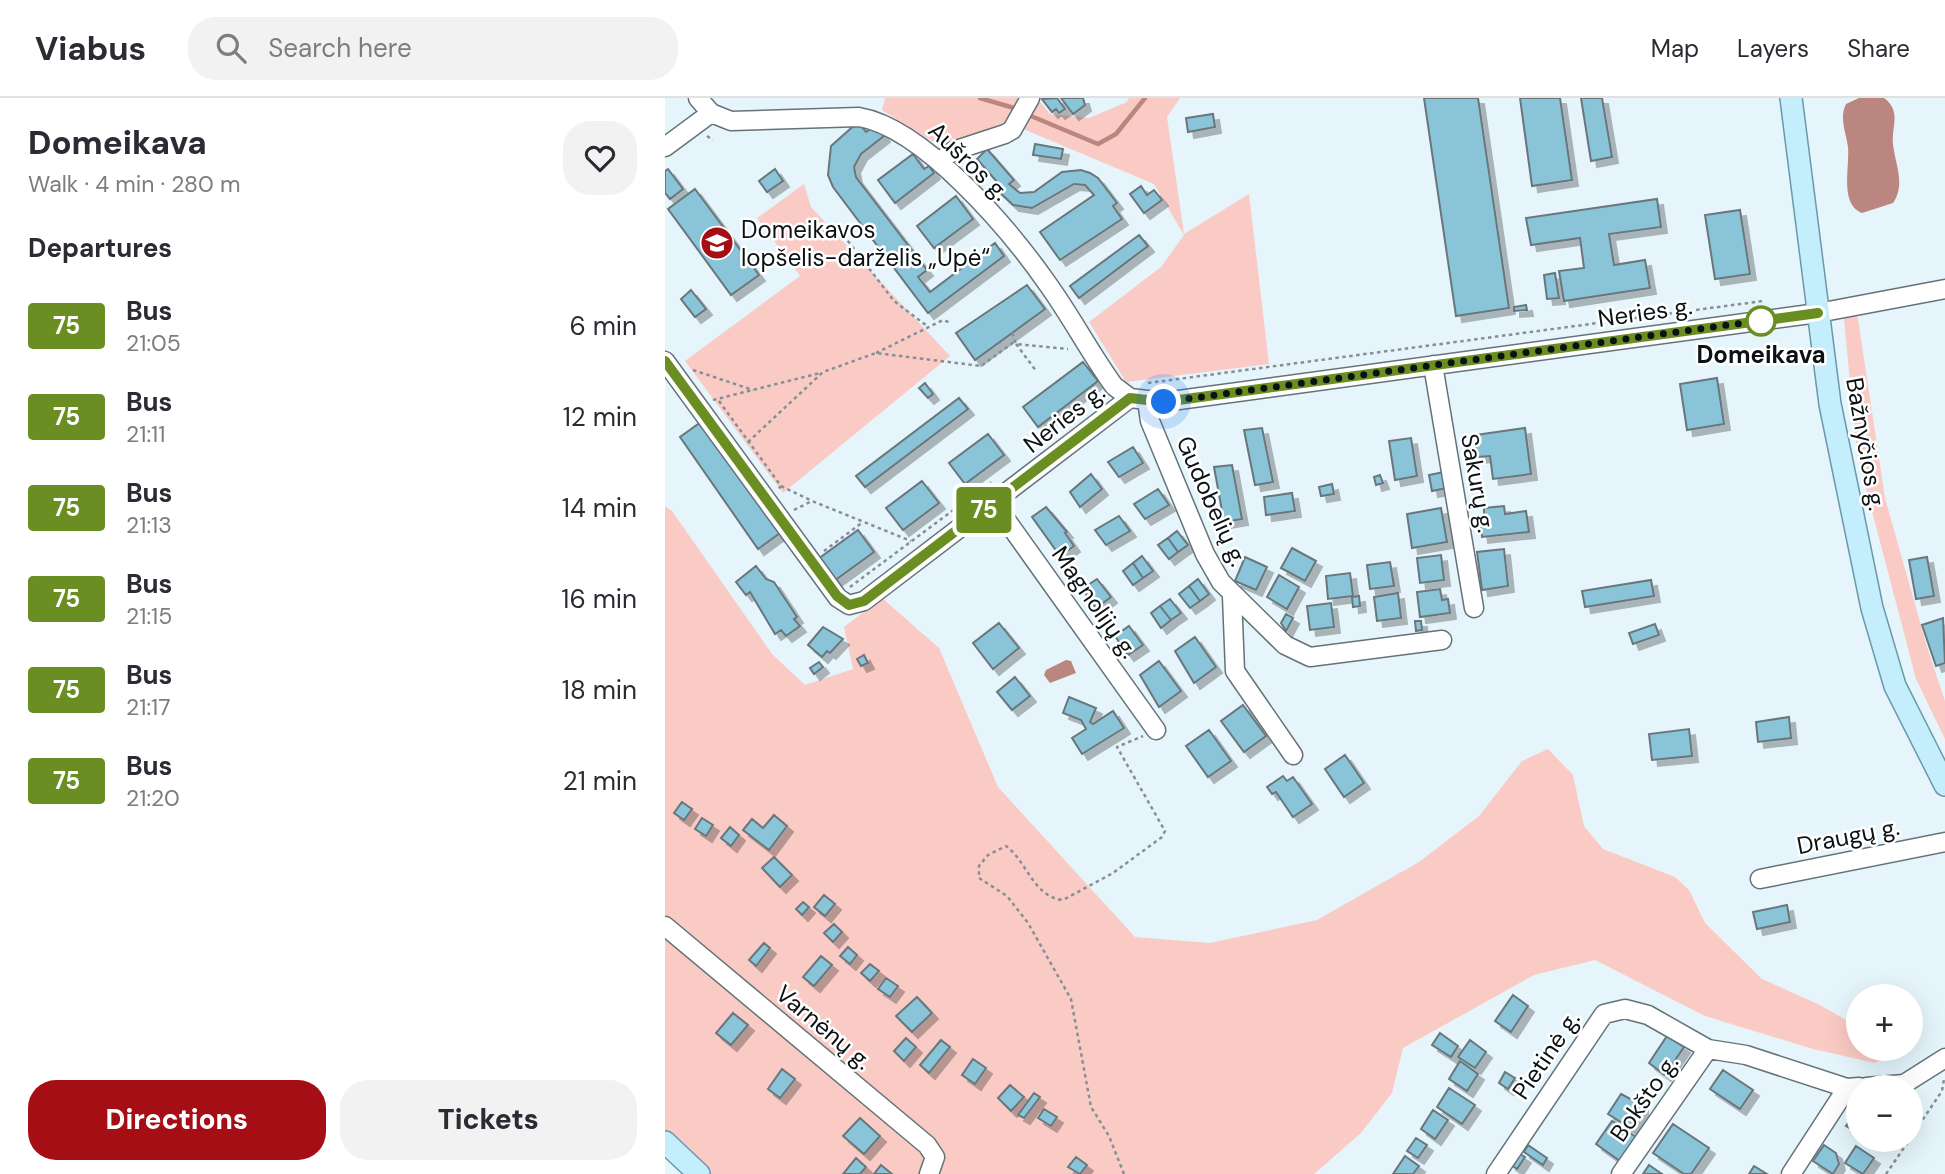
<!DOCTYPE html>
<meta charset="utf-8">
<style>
:root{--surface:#fff;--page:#f2f2f3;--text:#2b2b33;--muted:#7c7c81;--line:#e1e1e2;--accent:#a50e15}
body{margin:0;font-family:"DM Sans",sans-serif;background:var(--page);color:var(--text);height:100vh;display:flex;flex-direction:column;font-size:26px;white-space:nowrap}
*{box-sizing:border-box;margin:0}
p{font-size:23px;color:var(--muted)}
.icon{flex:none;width:38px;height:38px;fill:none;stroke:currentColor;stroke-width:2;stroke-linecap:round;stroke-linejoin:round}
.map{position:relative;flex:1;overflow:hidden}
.sheet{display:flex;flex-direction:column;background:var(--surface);width:665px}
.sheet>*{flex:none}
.badge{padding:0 14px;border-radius:5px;font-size:24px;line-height:46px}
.fabs{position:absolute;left:1181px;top:886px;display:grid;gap:14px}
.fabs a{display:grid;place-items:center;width:77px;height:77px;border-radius:50%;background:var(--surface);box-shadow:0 7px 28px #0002;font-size:35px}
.you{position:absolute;width:35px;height:35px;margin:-18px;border:5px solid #fff;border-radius:50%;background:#1a73e8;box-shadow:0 0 0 10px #1a73e833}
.map>.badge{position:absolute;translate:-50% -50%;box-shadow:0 0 0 4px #fff}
h2{padding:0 28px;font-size:26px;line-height:63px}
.round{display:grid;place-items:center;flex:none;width:74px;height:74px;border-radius:28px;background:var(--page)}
.summary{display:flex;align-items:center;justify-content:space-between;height:119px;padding:0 28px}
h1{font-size:33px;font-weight:800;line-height:52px}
.action{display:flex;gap:14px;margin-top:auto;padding:14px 28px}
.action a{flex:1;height:80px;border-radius:28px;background:var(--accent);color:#fff;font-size:28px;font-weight:800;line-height:80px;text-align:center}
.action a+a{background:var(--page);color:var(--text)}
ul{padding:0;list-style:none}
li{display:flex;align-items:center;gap:21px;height:91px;padding:0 28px}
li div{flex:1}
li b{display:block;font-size:26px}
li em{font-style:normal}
li .badge{min-width:77px;font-weight:700;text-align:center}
header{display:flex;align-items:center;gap:42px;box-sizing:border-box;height:98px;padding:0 35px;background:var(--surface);border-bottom:2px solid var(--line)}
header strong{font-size:33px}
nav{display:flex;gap:38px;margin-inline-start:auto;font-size:24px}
.search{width:490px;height:63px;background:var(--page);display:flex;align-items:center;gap:18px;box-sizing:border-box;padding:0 24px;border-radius:28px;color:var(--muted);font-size:26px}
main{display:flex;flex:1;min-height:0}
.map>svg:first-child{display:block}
</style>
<header>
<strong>Viabus</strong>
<div class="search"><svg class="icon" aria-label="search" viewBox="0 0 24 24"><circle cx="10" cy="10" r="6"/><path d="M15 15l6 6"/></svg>Search here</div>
<nav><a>Map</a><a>Layers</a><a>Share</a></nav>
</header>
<main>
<section class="sheet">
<div class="summary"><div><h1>Domeikava</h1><p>Walk · 4 min · 280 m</p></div><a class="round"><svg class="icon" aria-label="heart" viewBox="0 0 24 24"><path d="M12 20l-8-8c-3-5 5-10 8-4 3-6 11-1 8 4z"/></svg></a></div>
<h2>Departures</h2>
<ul>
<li><span class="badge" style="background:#6b8e23;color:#fff">75</span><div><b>Bus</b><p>21:05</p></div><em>6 min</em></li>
<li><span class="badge" style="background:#6b8e23;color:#fff">75</span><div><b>Bus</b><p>21:11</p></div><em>12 min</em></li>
<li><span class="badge" style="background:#6b8e23;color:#fff">75</span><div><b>Bus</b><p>21:13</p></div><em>14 min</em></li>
<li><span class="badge" style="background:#6b8e23;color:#fff">75</span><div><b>Bus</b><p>21:15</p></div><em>16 min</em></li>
<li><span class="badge" style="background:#6b8e23;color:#fff">75</span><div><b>Bus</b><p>21:17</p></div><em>18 min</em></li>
<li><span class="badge" style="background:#6b8e23;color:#fff">75</span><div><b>Bus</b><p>21:20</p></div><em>21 min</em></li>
</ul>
<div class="action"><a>Directions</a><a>Tickets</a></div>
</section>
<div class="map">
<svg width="1280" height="1076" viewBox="0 0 1280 1076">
<defs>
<filter id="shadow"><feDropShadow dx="6" dy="6" stdDeviation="0" flood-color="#0004"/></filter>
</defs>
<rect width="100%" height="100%" fill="#e5f5fb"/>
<path fill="#facbc5" d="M220,0H372L385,16L424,20L462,4L464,0H515L502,19L519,136L584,96L604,266L461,284L424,224L496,169L519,137L489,86L346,26L272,46L217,12Z
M139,86L146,109L285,258L118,395L20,263L135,178L92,120Z
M1191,208L1220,400L1262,549L1280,603V641L1251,581L1192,356L1178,211Z
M0,408L7,413L107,556L140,587L188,571L179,529L217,500L274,550L333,689L470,839L545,845L652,822L754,764L814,718L857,663L883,651L908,677L919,728L938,751L1010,779L1024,792L1040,825L1097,881L1155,907L1193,929L1194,950L1233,952L1210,965L1148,951L1040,918L930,862L869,877L738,950L727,995L696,1035L649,1076H271L275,1068L0,822Z
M0,836L258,1049L262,1060L257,1076H44L0,1034Z"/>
<path fill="#bb867f" d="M1194,0H1219C1237,13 1226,29 1228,46C1230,66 1241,86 1228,105L1197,115C1174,106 1185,68 1183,49C1181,34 1174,20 1181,6Z
M401,562L406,563L411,575L385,585L379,577L381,572Z"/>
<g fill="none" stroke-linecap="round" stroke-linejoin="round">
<path stroke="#bb867f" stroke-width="4.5" d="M315,0L349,10
M366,18L433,46L451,36L480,0"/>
</g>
<path fill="#89c4d9" stroke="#69777c" stroke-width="2" filter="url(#shadow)" d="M392,0L400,11L394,15L391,11L387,14L377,1Z
M396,0H418L420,7L408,16Z
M759,0H813L844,210L791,218Z
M855,0H895L907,82L867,88Z
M916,0H937L947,59L926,63Z
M548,16L550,29L523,34L521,20Z
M193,24L201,34L211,27L219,38L196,56L189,69L191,79L262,172L253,179L265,194L330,145L339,158L263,215L168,89L163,77L166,48Z
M370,46L398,51L396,61L368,57Z
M322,51L349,82L344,86L355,95L369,94L397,74L416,72L425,75L433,80L452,105L448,108L457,121L395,162L375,134L429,97L420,87L409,86L367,110L348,107L329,89L333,85L312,61Z
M248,56L259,71L264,68L269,75L230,105L213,82Z
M3,71L18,91L5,101L0,95V73Z
M110,71L118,83L102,94L94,83Z
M476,88L482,97L489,92L497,102L479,115L465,96Z
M30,91L94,177L66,197L3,111Z
M291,98L308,121L269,150L252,128Z
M992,101L996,129L944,136L949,167L980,162L985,190L899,203L894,173L919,170L915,140L866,147L861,120Z
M1075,112L1085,176L1050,181L1040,117Z
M474,137L483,148L414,200L405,188Z
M890,175L894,200L882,201L879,177Z
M362,187L380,211L310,262L291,235Z
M26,192L41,211L30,219L16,201Z
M861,207L862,212L849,213V209Z
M418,264L433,283L373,329L358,309Z
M1052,280L1059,326L1022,332L1015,286Z
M260,285L268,296L263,300L254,290Z
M294,300L303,311L200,389L191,378Z
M36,324L115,435L93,451L15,339Z
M597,330L608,384L590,387L579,332Z
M860,330L866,376L828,381L825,358L812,359L810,337Z
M323,336L339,357L300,386L284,365Z
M746,340L752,378L730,382L724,343Z
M468,349L478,365L454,379L443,364Z
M567,367L577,421L559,424L549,369Z
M779,374L782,390L767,393L764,377Z
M426,376L437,391L415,409L405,394Z
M715,377L718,385L711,387L709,379Z
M257,383L274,405L238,432L221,410Z
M667,386L669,396L656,398L654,389Z
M493,391L504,407L480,421L469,406Z
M627,395L630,413L601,417L599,399Z
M839,408L840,416L861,413L864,434L817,439L815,419H819V410Z
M381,409L402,434L400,435L409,448L395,458L367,419Z
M776,410L782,444L747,450L742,416Z
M454,418L465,433L441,447L430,432Z
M193,432L209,454L169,483L153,461Z
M512,433L523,447L513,454L503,440Z
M503,440L513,454L504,461L493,447Z
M627,450L651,463L640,483L616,470Z
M839,451L843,488L817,492L812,454Z
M776,457L779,482L755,485L752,460Z
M477,458L488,473L478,480L468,465Z
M580,459L602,469L591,492L570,483Z
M1262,459L1269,498L1251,501L1244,462Z
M725,464L729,488L705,491L702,467Z
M468,465L478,480L468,487L458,473Z
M91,468L101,481L109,484L132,519L129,521L135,528L121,538L116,532L110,536L85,494L81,497L71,484Z
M685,475L688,498L663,501L661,478Z
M614,477L634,489L622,511L602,499Z
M432,481L446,499L431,510L417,491Z
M533,481L544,496L535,503L524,488Z
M986,482L989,498L920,509L917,493Z
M524,488L535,503L525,510L514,496Z
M775,491L777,502L783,501L785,515L755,519L752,494Z
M733,495L736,520L712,523L709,499Z
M694,498L695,508L688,509L687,499Z
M505,501L516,515L506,522L495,508Z
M666,505L669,529L645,532L642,508Z
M495,508L506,522L496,530L486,515Z
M621,516L628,520L621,533L616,525Z
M1278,520L1280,565L1271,568L1257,527Z
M750,523H756L757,532L751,533Z
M334,525L354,550L328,571L308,545Z
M990,526L994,537L968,546L964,535Z
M464,528L478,547L463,557L450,538Z
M158,529L178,541L165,555L162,553L157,559L143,547Z
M530,539L551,569L529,585L510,553Z
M199,557L203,565L196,568L192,561Z
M494,563L516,593L494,609L475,577Z
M154,564L158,569L149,576L145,570Z
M350,579L365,598L347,612L332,594Z
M404,599L431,610L425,624L428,626L448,613L459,630L417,656L407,640L421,631L416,622L398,615Z
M578,607L601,638L579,654L556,623Z
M1124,619L1126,640L1093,644L1091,624Z
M1024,631L1027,658L987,662L984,636Z
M544,632L566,663L543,679L521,648Z
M680,657L699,685L679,699L660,671Z
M618,678L622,683L628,679L647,706L628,719L611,694L607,696L602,689Z
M17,704L27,711L19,722L9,715Z
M109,717L122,728L104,752L78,732L87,721L98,730Z
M37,720L48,727L41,738L30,731Z
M65,729L74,737L66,748L56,740Z
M109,759L127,777L115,789L97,770Z
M159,797L170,806L160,818L149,809Z
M138,804L144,809L137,817L131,811Z
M1122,807L1125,824L1092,831L1088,814Z
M169,826L177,834L168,844L159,835Z
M99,845L105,850L91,868L84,862Z
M183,849L192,857L185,866L175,858Z
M156,858L167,867L149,888L138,879Z
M205,866L214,873L205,883L196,875Z
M221,880L233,888L225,899L213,891Z
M848,897L863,908L846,934L830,923Z
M252,899L267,915L247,934L231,918Z
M68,915L83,927L66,947L51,935Z
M775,935L793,948L786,959L767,947Z
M1002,938L1019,949L1000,977L984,965Z
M241,940L251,949L239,963L229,953Z
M276,942L285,949L264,975L255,967Z
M805,942L821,954L810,970L793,959Z
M308,961L321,970L310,986L297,977Z
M795,963L813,976L802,993L784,981Z
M117,971L130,981L115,1000L103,991Z
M1058,972L1088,992L1075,1011L1045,991Z
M840,974L850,980L843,991L834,985Z
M345,987L359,999L346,1013L333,1000Z
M784,990L810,1007L797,1026L772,1009Z
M369,995L375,999L359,1020L353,1017Z
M956,996L977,1007V1012L965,1030L943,1016Z
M1194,1010V1036L1181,1028Z
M379,1011L392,1019L386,1028L373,1020Z
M768,1012L783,1022L770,1041L756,1031Z
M195,1020L215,1038L199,1056L178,1038Z
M947,1023L971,1039L955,1063L931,1046Z
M1008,1026L1044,1050L1026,1076H1019L988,1055Z
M751,1040L762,1047L753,1060L742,1053Z
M863,1047L882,1060L878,1067L859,1054Z
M1159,1047L1171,1055L1174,1066L1168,1076L1148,1063Z
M1191,1048L1209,1060L1198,1076L1180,1065Z
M852,1054L860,1059L852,1071L845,1066Z
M740,1058L754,1068L748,1076H728Z
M411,1059L422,1067L415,1076L403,1069Z
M191,1060L201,1069L195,1076H178Z
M216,1067L227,1076H209Z
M984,1067L997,1076H978Z
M1089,1068L1102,1076H1084Z"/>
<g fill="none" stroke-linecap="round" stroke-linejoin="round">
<defs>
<path id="minor" d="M33,0L46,15L66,23L194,19C259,30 345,132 382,185C406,218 425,255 449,288L465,300
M0,49L46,15
M274,64L288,53L340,36L347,32L365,0
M0,263L173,500L184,507L199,503L465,300L499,304L1153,215L1280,191
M768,267L809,510
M482,303L485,323L540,456L556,484L620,547L645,559L777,542
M329,405L491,632
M567,498L570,573L628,657
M1095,781L1280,744
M0,828L262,1047L270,1059L264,1076
M1201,989L1239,986L1280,960
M831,1076L939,916L960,911L983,917L1043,951L1081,957L1182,990L1194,989
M956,1076L1043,951
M1126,1076L1182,990"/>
<path id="major" d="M1126,0L1165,306L1207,510L1230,588L1280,687
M0,1044L34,1076"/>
</defs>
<use href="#minor" stroke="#657378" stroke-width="21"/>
<use href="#major" stroke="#6a99aa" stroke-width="24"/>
<path stroke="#859095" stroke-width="2.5" stroke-dasharray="3.5 3.5" stroke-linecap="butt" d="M42,38L48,42
M170,126L229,203L262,228
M347,235L351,246L403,251
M351,246L372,274
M211,255L278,222L286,225
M28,272L88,292
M483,285L1098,203
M48,302L155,275
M54,303L116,388L112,393
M83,344L158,274L211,255L316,268L349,244
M116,388L147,403
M129,412L147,403L246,443
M159,453L198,424
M185,489L326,384
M1246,1039L1277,993L1279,981
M459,1076L444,1038L426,1009L406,901L363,825L342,798L314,780V768L323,757L341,748C362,763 368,799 398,802L448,775L497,739L500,733L452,649L478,638
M1221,1076L1245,1041"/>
<use href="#minor" stroke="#fff" stroke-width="18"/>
<use href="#major" stroke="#c4eefc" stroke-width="21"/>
</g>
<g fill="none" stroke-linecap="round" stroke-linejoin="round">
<defs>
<path id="line" d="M0,263L172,498L184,507L199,503L465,300L499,304L1153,215"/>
</defs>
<use href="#line" stroke="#fff" stroke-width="16"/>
<use href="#line" stroke="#6b8e23" stroke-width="10"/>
<path stroke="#0c1214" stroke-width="7" stroke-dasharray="0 12.6" d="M499,304L1100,222L1096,223"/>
</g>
<defs>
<symbol id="school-disc" viewBox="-11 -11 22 22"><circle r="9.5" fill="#a50e15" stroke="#fff"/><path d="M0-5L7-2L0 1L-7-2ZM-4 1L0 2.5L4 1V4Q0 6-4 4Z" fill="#fff"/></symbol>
</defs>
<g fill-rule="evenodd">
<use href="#school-disc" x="33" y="126" width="38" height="38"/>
</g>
<circle fill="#fff" stroke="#6b8e23" stroke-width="3.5" cx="1096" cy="223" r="14"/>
<g text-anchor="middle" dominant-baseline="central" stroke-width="5" stroke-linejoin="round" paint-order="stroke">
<g font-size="24" fill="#0c1214" stroke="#fff">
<text transform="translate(304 63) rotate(44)">Aušros g.</text>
<text transform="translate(980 214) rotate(-8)">Neries g.</text>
<text transform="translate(399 320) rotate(-38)">Neries g.</text>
<text transform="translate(1201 346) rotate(80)">Bažnyčios g.</text>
<text transform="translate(813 385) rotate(80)">Sakurų g.</text>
<text transform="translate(547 403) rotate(66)">Gudobelių g.</text>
<text transform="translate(430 504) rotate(55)">Magnolijų g.</text>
<text transform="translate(1183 738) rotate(-11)">Draugų g.</text>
<text transform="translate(159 929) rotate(40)">Varnėnų g.</text>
<text transform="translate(881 957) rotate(-56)">Pietinė g.</text>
<text transform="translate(979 1000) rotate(-55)">Bokšto g.</text>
</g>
<g font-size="24" fill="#0c1214" stroke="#fff" text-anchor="start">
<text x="76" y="131">Domeikavos<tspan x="76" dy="28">lopšelis-darželis „Upė“</tspan></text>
</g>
<g font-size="24" font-weight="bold" fill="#0c1214" stroke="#fff">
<text x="1096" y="256">Domeikava</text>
</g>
</g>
</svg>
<div class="fabs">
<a>+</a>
<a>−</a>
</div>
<div class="you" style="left:499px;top:304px"></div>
<b class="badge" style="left:319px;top:412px;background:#6b8e23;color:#fff">75</b>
</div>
</main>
